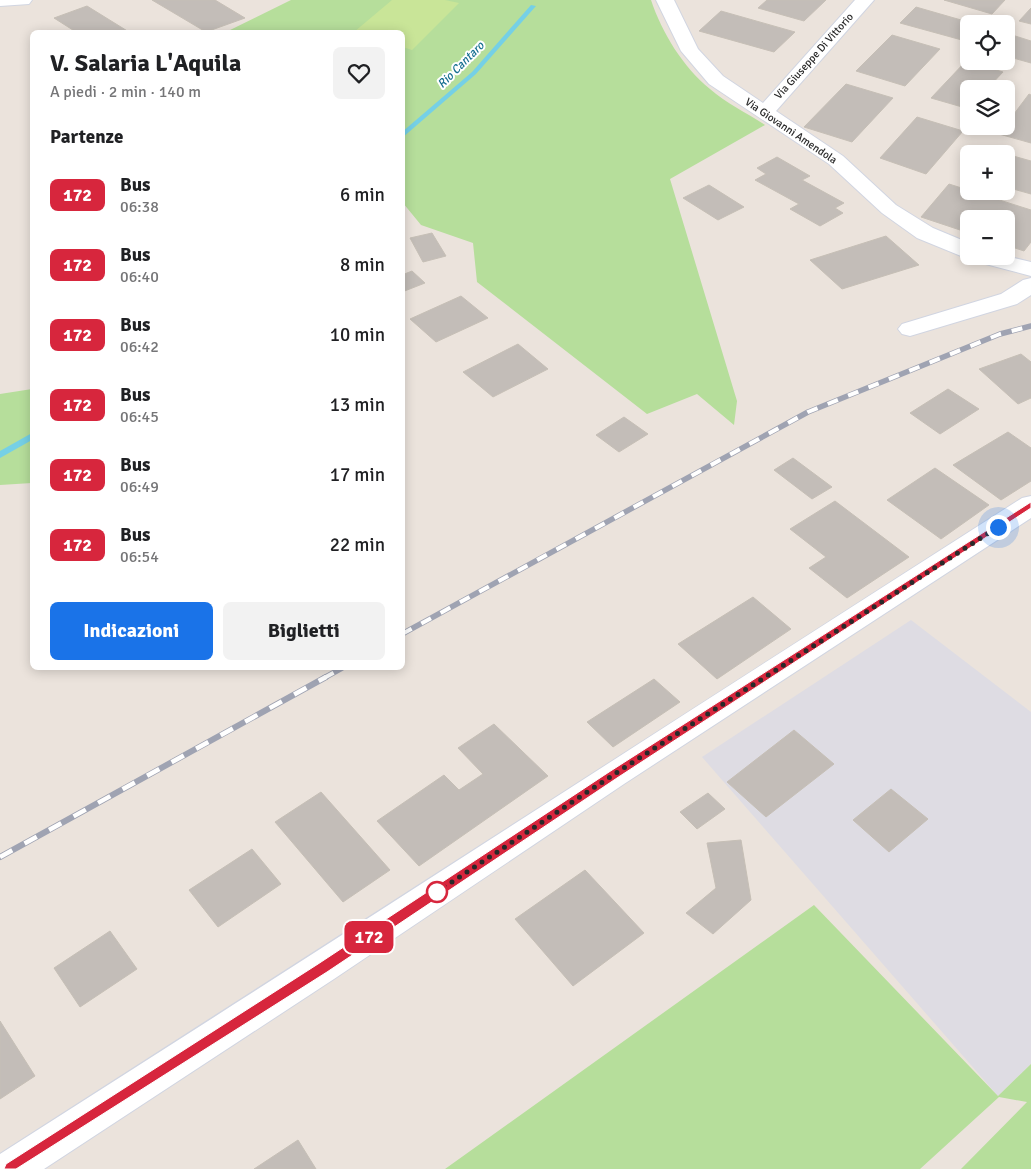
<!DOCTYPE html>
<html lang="it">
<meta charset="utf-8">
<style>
:root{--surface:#fff;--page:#f2f2f2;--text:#202124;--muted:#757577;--accent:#1a73e8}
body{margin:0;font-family:Signika,sans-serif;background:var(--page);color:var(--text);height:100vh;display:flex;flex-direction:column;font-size:19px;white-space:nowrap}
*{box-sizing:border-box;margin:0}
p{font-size:16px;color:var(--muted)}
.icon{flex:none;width:28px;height:28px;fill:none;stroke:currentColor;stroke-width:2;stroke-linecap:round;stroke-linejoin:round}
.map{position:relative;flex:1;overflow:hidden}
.drawer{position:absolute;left:30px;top:30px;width:375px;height:640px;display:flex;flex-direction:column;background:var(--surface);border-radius:8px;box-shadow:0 2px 12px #0003}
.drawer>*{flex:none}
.badge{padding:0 10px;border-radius:8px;font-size:18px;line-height:32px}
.fabs{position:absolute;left:960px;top:15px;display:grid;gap:10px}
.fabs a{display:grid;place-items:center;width:55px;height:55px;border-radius:8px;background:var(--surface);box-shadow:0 2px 12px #0003;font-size:25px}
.you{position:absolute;width:25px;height:25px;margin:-12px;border:4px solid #fff;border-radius:50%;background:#1a73e8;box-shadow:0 0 0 8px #1a73e833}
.map>.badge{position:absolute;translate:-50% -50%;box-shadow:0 0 0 2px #fff}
h2{padding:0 20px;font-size:19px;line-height:45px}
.round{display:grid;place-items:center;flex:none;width:52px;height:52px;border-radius:8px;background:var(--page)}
.head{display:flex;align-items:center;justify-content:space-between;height:85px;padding:0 20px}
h1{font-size:24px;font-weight:800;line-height:38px}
.button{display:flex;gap:10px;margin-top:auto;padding:10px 20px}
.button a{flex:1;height:58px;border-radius:8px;background:var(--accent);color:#fff;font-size:20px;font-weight:800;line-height:58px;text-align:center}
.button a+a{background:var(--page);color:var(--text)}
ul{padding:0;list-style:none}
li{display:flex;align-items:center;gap:15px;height:70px;padding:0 20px}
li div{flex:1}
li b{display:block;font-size:19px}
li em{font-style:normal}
li .badge{min-width:55px;font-weight:700;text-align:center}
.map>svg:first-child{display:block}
</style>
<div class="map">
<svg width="1031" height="1169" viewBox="0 0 1031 1169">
<rect width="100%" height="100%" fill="#ebe3dc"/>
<path fill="#dedce3" d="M911,620L1031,712V1064L998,1096L702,757Z"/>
<path fill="#b6de9b" d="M291,0H651C662,33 683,67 710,89C726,103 747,113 765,125L670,179L737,401L734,425L697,394L647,414L477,282L473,243L421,225L403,203L402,32H226Z
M32,389V483L0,485V394Z
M814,905L998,1096L1031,1064V1169H961L1027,1102L999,1097L920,1169H445Z"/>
<path fill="#c9e598" d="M392,0H445L459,3L412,50L403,47L402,32H354Z"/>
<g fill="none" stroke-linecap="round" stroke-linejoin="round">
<path fill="#75d0e6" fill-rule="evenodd" d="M531,5L536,6L476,74L402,138V132L472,72Z
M32,433V440L0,458V451Z"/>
</g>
<path fill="#c3bdb8" stroke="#c6bfb6" d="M152,0H215L245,18L206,32Z
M767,0H826L804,21L758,8Z
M944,0H1005L992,14Z
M87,6L129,32H76L54,18Z
M916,7L975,24H969V42L900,23Z
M1031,8V24L1019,21Z
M721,11L795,32L774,52L699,31Z
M892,35L940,49L905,86L856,71Z
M1012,35L1031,41V63L1006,56V41Z
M966,61L1003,72L987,89H969V109L931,98Z
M846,84L893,98L852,142L804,127Z
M1029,94L1031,95V143L999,134Z
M917,117L963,131L926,174L880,158Z
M1006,154L1031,161V194L1006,187Z
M777,157L810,176L802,180L844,203L835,208L843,213L820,226L790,209L799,204L755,180L766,174L757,168Z
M949,184L1031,210V242L1024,251L1006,245V219H969V233L921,217Z
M709,185L744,207L718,220L683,198Z
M432,233L446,256L423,262L410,238Z
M886,236L919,265L842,289L810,260Z
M412,271L425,283L402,292V275Z
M461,296L488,318L436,342L410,319Z
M518,344L548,369L493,397L463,372Z
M1021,354L1031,362V398L1018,404L979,369Z
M948,389L979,409L940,434L910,413Z
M624,417L648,434L619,452L596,435Z
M1008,432L1031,448V481L1001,500L953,465Z
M793,458L832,487L812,499L774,470Z
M935,468L989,505L941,539L887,500Z
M835,501L909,557L847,598L809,568L826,557L790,529Z
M753,597L791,629L717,679L678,644Z
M654,679L680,702L613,747L587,722Z
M494,724L548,776L419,866L377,821L444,775L459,790L483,774L458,748Z
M794,730L834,764L766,817L727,782Z
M891,789L928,819L889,852L853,820Z
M321,792L390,870L343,902L275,822Z
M708,793L725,809L697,829L680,812Z
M741,840L751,900L713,934L686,913L716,888L707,843Z
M252,849L281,884L218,927L189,890Z
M585,870L644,933L573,986L515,919Z
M110,931L137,969L80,1007L54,968Z
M0,1021L35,1076L0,1099Z
M298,1140L316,1169H254Z"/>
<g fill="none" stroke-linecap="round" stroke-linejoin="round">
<defs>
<path id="minor" d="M0,0H32L29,4L0,6Z
M656,0H674L698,49L723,76L763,103L855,0H874L776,111L843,156L896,205L933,228L969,243V256H1006L1031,262V276L974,261L972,257L961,256L917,238L882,213L829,164L709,84L681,51Z
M1031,278V295L1017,304L910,336L902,334L898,329L902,324L1001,294L1023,280Z"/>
<path id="secondary" d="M1031,496V518L624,784L334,979L44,1169H0V1154C341,937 680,716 1022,498Z"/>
</defs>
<use href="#minor" stroke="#d1d5e1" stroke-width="2"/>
<use href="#secondary" stroke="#d1d5e1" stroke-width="2"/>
<use href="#minor" fill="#fff" fill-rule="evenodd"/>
<use href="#secondary" fill="#fff" fill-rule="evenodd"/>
<defs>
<path id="rail-far1" d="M402,634L808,412L1000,334L1031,326
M324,678L342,668"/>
<path id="rail" d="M0,857L326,677"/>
</defs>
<use href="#rail-far1" stroke="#9fa3b2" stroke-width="5.5"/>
<use href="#rail" stroke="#9fa3b2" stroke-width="6"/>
<use href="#rail-far1" stroke="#fff" stroke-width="4" stroke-dasharray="11" stroke-linecap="butt"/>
<use href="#rail" stroke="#fff" stroke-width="4.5" stroke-dasharray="14" stroke-linecap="butt"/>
</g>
<path fill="#d7263d" stroke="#fff" d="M1031,502V508L617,778L327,972L16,1169H4L6,1164L318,964L609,772Z"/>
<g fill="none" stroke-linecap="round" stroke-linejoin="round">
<path stroke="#292929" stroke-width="5" stroke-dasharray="0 9" d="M437,892L613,775L998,527"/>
</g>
<circle fill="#fff" stroke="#d7263d" stroke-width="2.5" cx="437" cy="892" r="10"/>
<g text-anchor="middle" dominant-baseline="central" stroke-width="4" stroke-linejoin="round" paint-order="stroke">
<g font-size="11" fill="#292929" stroke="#fff">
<text transform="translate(814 56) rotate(-48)">Via Giuseppe Di Vittorio</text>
<text transform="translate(791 131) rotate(34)">Via Giovanni Amendola</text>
</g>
<g font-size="12" font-style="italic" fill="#166f91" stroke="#fff">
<text transform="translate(461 65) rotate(-45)">Rio Cantaro</text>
</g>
</g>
</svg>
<div class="fabs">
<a><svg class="icon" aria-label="locate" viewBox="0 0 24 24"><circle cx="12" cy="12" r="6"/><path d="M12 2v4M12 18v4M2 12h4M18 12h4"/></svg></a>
<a><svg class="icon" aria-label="layers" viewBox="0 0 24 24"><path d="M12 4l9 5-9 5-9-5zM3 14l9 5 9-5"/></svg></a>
<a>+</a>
<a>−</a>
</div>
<div class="you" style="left:998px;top:527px"></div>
<b class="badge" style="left:369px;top:937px;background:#d7263d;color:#fff">172</b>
<section class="drawer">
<div class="head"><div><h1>V. Salaria L'Aquila</h1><p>A piedi · 2 min · 140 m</p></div><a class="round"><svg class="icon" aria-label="heart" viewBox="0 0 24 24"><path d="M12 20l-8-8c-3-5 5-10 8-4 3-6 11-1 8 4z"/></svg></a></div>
<h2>Partenze</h2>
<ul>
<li><span class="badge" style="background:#d7263d;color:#fff">172</span><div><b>Bus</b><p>06:38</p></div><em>6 min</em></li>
<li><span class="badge" style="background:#d7263d;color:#fff">172</span><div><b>Bus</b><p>06:40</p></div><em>8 min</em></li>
<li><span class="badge" style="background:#d7263d;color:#fff">172</span><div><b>Bus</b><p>06:42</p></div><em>10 min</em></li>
<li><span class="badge" style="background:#d7263d;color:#fff">172</span><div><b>Bus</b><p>06:45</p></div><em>13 min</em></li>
<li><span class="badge" style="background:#d7263d;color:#fff">172</span><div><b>Bus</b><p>06:49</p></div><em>17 min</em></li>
<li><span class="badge" style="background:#d7263d;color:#fff">172</span><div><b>Bus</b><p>06:54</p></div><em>22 min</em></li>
</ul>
<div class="button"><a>Indicazioni</a><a>Biglietti</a></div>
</section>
</div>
